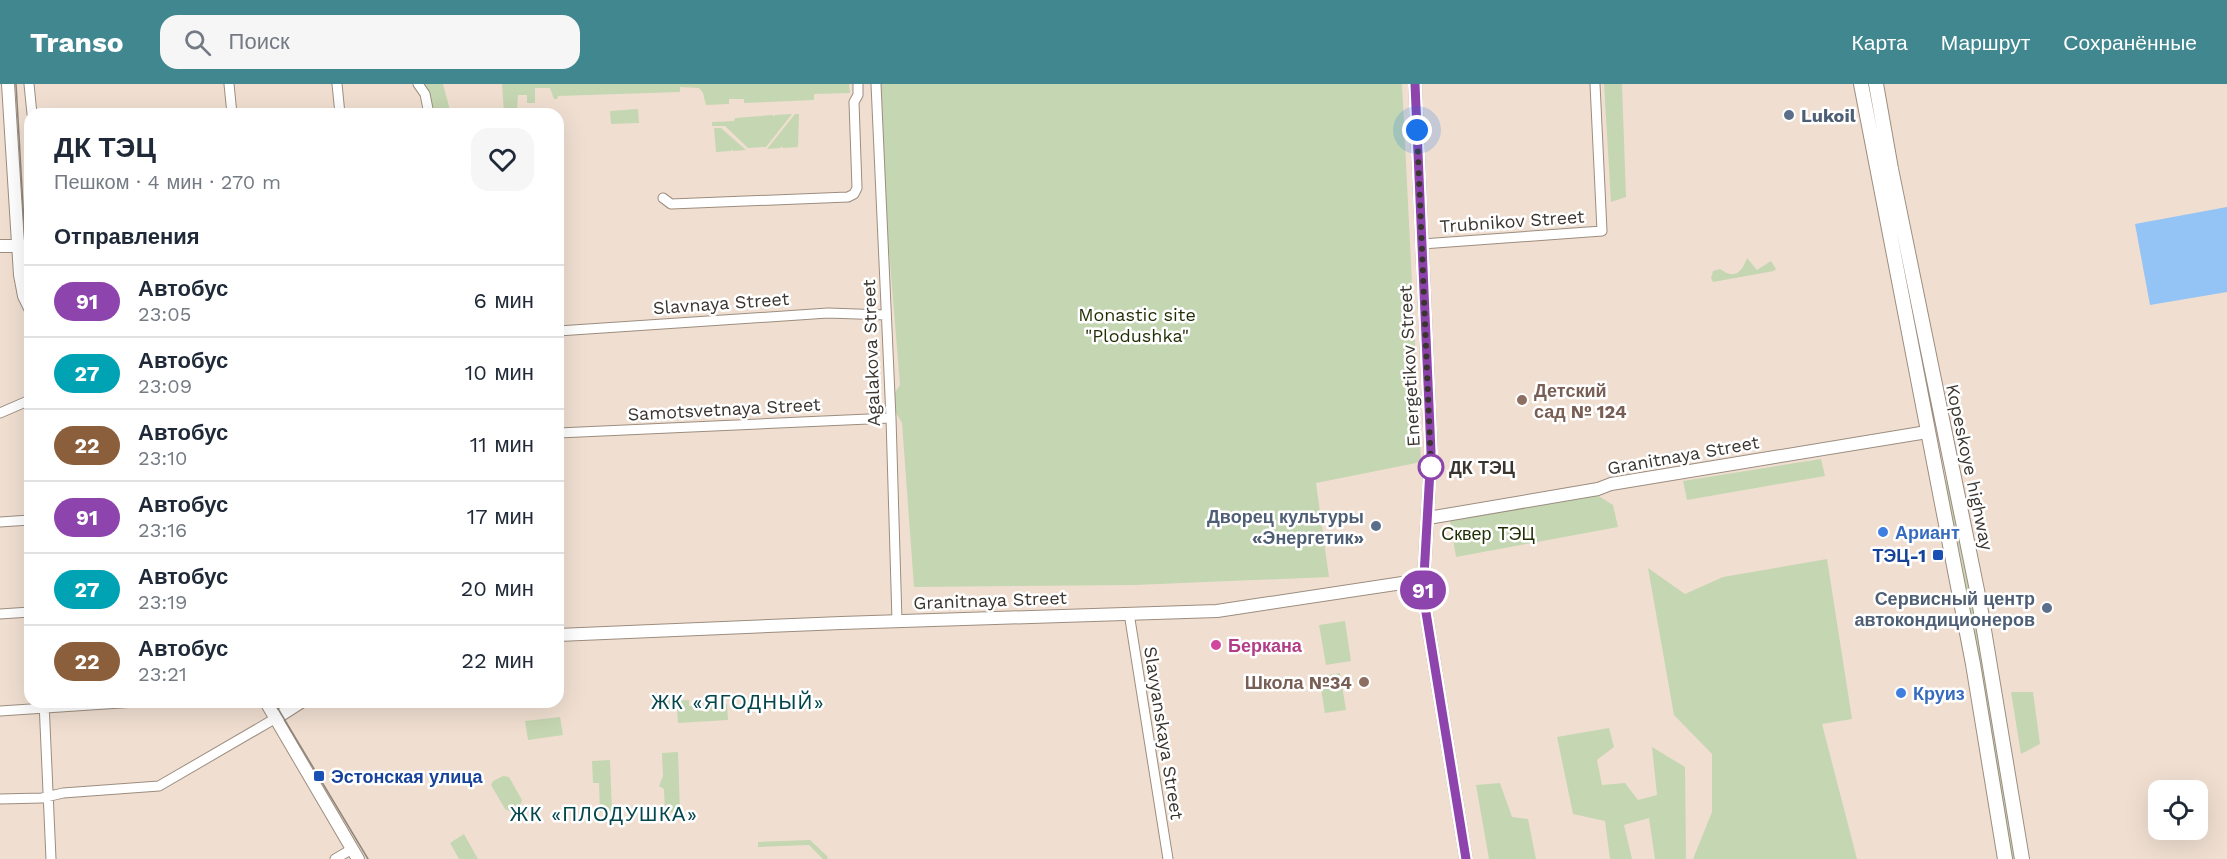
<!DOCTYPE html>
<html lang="ru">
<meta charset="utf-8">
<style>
:root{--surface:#fff;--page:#f6f6f7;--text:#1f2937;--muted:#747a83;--line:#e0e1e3;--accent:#40878f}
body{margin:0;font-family:"Work Sans",sans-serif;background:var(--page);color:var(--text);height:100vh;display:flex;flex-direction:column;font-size:22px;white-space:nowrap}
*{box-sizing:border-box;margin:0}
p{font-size:20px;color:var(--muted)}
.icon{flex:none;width:33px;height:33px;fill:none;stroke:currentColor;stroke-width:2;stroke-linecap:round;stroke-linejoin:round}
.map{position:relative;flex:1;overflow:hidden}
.side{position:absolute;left:24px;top:24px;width:540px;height:600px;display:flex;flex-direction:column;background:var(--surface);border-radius:18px;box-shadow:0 6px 24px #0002}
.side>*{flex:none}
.badge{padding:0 12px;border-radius:20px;font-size:21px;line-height:39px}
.fabs{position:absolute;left:2148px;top:696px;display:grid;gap:12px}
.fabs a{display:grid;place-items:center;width:60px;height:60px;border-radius:12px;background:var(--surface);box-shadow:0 6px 24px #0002;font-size:30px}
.you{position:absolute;width:30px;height:30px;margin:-15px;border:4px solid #fff;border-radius:50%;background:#1a73e8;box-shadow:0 0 0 9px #1a73e833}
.map>.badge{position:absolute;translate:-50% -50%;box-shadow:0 0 0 3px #fff}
h2{padding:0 30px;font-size:22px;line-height:54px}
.round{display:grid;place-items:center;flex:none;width:63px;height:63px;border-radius:18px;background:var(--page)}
.overview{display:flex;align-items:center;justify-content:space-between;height:102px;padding:0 30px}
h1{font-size:28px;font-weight:800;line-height:45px}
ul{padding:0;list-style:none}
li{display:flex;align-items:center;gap:18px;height:72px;padding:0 30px;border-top:2px solid var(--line)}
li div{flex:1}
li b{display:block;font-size:22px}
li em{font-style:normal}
li .badge{min-width:66px;font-weight:700;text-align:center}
header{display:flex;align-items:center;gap:36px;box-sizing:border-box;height:84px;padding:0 30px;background:var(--accent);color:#fff}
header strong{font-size:28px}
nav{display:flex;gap:33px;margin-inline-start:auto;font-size:21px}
.search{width:420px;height:54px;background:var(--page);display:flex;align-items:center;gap:15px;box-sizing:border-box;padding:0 21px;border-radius:18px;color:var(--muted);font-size:22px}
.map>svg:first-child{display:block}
</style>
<header>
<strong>Transo</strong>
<div class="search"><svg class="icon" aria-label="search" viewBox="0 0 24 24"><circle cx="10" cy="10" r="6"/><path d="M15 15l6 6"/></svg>Поиск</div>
<nav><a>Карта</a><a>Маршрут</a><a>Сохранённые</a></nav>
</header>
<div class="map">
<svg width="2227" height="775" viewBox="0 0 2227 775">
<rect width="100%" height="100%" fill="#f0dfd1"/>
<path fill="#c5d6b2" d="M422,0H443L451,30H433Z
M502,0H849L850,9L814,10V16L744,19V15H729V20L706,21L703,9L699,4L680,3V8L558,12L557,15H554L550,4H535V19H527V11H518L517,27L504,30Z
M879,0H1402L1421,378L1316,399L1329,493L1135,501L914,503L902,339L895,327L893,311L900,301L887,142Z
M1604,0H1622L1626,113L1611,118Z
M638,25L639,39L611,40L610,27Z
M792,30L766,63L748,64L725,42H712V38L734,37L735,34L773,31L774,33L775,31Z
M795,30H799L798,63L783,64L781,62V64L767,65Z
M714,44H721L746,66L733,67L732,65L731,67L716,68Z
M1747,174L1757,186L1771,177L1776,185L1774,187L1713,198L1711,194L1713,187L1720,185C1735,196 1742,188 1747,174Z
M1821,375L1825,392L1687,416L1683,397Z
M1945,397H1947L1965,478L2014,775H2011L1962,479Z
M1597,411L1613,421L1618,443L1456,473L1450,437Z
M1827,475L1852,635L1822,640L1857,775H1693L1712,728V670L1674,631L1648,484L1685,510L1723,493Z
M1345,537L1351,577L1326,581L1319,541Z
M1340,589L1346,626L1325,629L1319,593Z
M2011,608H2033L2040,660L2021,670Z
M689,616V622L727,620L728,636L678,639L677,624L655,625V618Z
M560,633L563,651L528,656L525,637Z
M1609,644L1614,663L1597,676L1602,701L1625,699L1638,716L1657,711L1652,663L1685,683L1686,775H1655L1649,734L1624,741L1632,775H1610L1605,737L1573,730L1557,653Z
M678,668L680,728L665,729L664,705L659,702L663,692L662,669Z
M610,676L612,727L600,728L599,699H593L592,677Z
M503,692L509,693L522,716L520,722L509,727L505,725L491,701L493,697Z
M1500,699L1512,733L1528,735L1536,775H1489L1476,701Z
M464,750L478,775H459L450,759Z
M810,756L827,772L828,775H823L809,761L758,763V758Z"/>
<path fill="#93c4f5" d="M2227,123V208L2150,221L2135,140Z"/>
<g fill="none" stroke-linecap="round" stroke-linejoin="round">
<defs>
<path id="street" d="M29,0L32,30
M229,0L232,30
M337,0L340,30
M418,0L425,10L429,30
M876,0L891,334L897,537
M663,114L671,120L848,113L854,110L857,104L854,18L858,11V0
M1422,160L1602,147L1595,0
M17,162L30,159
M558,247L828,229L886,231
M0,329L30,316
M558,349L891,334
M0,438L30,436
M1129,529L1168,775
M0,530L30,528
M44,618L51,775
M0,627L136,618
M0,715L42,714L63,709L159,702L276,634
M335,775L352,765"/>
<path id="secondary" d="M8,0L20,191L24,212L30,224
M1415,0L1431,368L1423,510L1466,775
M0,162H17
M1428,434L1598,405L1611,400L1927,348
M558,551L841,539L1217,527L1422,496
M266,618L358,775
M276,634L301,618"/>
<path id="primary" d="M1861,0L1973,580L2005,775
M1876,0L1891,85L1979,516L2022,775"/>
</defs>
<use href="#street" stroke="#9c8d7f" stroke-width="11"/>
<use href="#secondary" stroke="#9c8d7f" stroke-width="14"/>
<use href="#primary" stroke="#9c8d7f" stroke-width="16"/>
<use href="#street" stroke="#fff" stroke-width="9"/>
<use href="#secondary" stroke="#fff" stroke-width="12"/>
<use href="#primary" stroke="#fff" stroke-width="14"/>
<path stroke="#8f847a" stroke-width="1.5" d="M16,0L27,191L30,206
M274,618L368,775"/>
</g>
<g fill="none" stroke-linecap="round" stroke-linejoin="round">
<defs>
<path id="line" d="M1415,0L1431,368L1423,510L1466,775"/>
</defs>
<use href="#line" stroke="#fff" stroke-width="14"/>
<use href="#line" stroke="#8e44ad" stroke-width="9"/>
<path stroke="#3b352f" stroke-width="6" stroke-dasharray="0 10.8" d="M1417,46L1431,383"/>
</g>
<g fill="#5c6f8a" stroke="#fff" stroke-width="2">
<circle cx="1789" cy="31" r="6"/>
<circle cx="1376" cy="442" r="6"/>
<circle cx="2047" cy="524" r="6"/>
</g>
<g fill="#8d6e63" stroke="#fff" stroke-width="2">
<circle cx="1522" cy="316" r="6"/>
<circle cx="1364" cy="598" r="6"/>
</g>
<circle fill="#fff" stroke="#8e44ad" stroke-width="3" cx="1431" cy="383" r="12"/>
<g fill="#3f7fe0" stroke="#fff" stroke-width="2">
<circle cx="1883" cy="448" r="6"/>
<circle cx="1901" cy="609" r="6"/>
</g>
<g fill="#1a4fb4" stroke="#fff" stroke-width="2">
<rect x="1932" y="465" width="12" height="12" rx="3"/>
<rect x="313" y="686" width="12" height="12" rx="3"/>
</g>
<circle fill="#d1479c" stroke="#fff" stroke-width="2" cx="1216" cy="561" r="6"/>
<g text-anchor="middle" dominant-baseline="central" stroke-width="5" stroke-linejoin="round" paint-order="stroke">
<g font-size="18" font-weight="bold" fill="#4e5e75" stroke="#fff" text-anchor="end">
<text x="1801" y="31" text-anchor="start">Lukoil</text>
<text x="1364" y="432">Дворец культуры<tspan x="1364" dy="21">«Энергетик»</tspan></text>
<text x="2035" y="514">Сервисный центр<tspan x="2035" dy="21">автокондиционеров</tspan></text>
</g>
<g font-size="18" fill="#3b352f" stroke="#fff">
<text transform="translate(1512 137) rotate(-4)">Trubnikov Street</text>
<text transform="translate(721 219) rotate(-4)">Slavnaya Street</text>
<text transform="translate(871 269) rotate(-92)">Agalakova Street</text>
<text transform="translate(1409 282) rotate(-93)">Energetikov Street</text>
<text transform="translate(724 325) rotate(-3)">Samotsvetnaya Street</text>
<text transform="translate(1683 371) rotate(-10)">Granitnaya Street</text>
<text transform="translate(1970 383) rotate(78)">Kopeskoye highway</text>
<text transform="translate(990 516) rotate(-2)">Granitnaya Street</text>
<text transform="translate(1164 649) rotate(81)">Slavyanskaya Street</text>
</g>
<g font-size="18" fill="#1f2f03" stroke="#fff">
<text x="1137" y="230">Monastic site<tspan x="1137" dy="21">"Plodushka"</tspan></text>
<text x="1488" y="449">Сквер ТЭЦ</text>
</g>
<g font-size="18" font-weight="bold" fill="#785e54" stroke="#fff" text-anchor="start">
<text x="1534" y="306">Детский<tspan x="1534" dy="21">сад № 124</tspan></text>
<text x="1352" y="598" text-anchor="end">Школа №34</text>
</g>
<g font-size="18" font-weight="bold" fill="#3b352f" stroke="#fff" text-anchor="start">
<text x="1449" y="383">ДК ТЭЦ</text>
</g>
<g font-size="18" font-weight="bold" fill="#366cbe" stroke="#fff" text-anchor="start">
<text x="1895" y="448">Ариант</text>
<text x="1913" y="609">Круиз</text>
</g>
<g font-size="18" font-weight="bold" fill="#164399" stroke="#fff" text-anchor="end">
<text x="1926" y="471">ТЭЦ-1</text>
<text x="331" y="692" text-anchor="start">Эстонская улица</text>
</g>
<g font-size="18" font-weight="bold" fill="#b23c85" stroke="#fff" text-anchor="start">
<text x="1228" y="561">Беркана</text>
</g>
<g font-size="20" letter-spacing="1.5" fill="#03464c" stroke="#fff">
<text x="738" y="618">ЖК «ЯГОДНЫЙ»</text>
<text x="604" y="730">ЖК «ПЛОДУШКА»</text>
</g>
</g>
</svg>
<div class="fabs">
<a><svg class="icon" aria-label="locate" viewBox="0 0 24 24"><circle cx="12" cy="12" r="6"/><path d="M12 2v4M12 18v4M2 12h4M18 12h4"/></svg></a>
</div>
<div class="you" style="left:1417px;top:46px"></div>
<b class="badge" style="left:1423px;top:506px;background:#8e44ad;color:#fff">91</b>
<section class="side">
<div class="overview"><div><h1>ДК ТЭЦ</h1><p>Пешком · 4 мин · 270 m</p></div><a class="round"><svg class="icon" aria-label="heart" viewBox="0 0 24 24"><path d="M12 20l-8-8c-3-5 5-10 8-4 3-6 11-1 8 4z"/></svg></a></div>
<h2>Отправления</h2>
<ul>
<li><span class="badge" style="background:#8e44ad;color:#fff">91</span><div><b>Автобус</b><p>23:05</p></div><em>6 мин</em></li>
<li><span class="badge" style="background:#00a3b4;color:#fff">27</span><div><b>Автобус</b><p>23:09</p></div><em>10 мин</em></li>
<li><span class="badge" style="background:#8b5e3c;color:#fff">22</span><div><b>Автобус</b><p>23:10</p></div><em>11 мин</em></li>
<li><span class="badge" style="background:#8e44ad;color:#fff">91</span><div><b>Автобус</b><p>23:16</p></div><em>17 мин</em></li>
<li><span class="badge" style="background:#00a3b4;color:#fff">27</span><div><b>Автобус</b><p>23:19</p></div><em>20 мин</em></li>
<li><span class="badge" style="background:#8b5e3c;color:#fff">22</span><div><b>Автобус</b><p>23:21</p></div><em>22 мин</em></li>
</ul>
</section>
</div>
